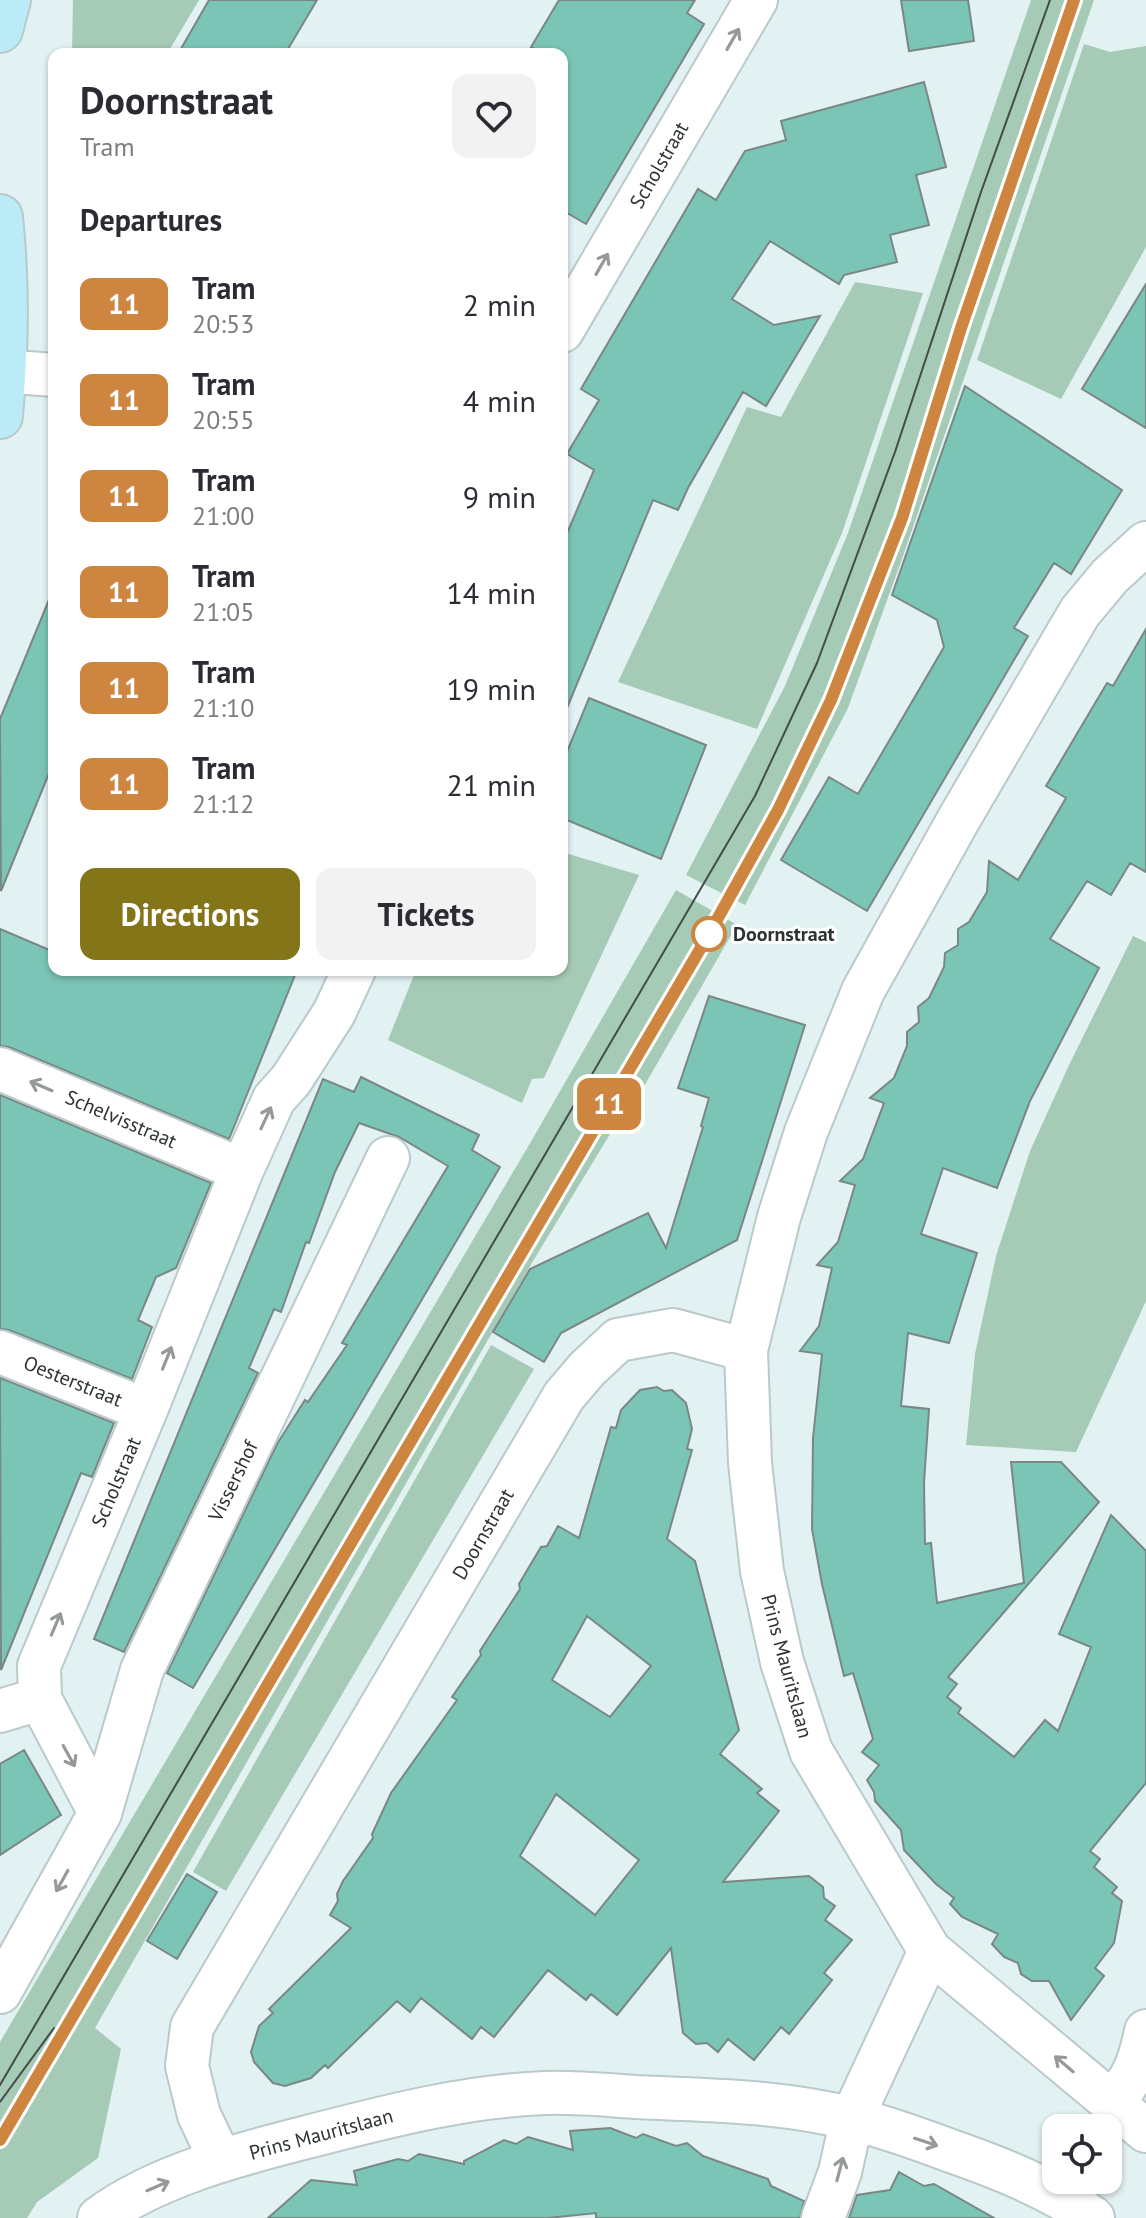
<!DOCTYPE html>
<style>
:root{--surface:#fff;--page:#f2f2f3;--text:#2b2b33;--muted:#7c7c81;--accent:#847518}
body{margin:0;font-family:"PT Sans",sans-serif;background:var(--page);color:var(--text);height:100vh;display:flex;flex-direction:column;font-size:30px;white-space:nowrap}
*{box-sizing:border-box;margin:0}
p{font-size:26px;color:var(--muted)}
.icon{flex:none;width:44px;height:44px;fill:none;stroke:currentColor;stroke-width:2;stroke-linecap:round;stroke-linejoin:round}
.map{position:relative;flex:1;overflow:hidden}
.side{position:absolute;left:48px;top:48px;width:520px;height:928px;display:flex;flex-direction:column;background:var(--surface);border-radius:16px;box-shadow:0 2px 6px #0004}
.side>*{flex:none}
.badge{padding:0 16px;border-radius:12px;font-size:28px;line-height:52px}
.fabs{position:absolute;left:1042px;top:2114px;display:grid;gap:16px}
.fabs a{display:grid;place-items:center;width:80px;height:80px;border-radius:16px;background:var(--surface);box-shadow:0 2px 6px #0004;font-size:40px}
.map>.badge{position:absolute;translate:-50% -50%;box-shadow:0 0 0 4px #fff}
h2{padding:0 32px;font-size:30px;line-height:72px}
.round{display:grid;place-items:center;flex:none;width:84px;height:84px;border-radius:16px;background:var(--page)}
.overview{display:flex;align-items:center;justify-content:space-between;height:136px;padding:0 32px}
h1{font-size:38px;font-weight:700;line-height:60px}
.button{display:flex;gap:16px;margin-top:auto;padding:16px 32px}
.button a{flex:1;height:92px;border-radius:16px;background:var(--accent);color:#fff;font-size:32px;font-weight:700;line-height:92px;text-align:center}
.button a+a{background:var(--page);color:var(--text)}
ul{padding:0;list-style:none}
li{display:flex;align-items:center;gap:24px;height:96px;padding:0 32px}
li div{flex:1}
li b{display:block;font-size:30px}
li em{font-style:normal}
li .badge{min-width:88px;font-weight:700;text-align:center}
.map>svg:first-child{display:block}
</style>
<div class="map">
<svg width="1146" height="2218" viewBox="0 0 1146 2218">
<rect width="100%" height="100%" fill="#e2f1f2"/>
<path fill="#a5cab5" d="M73,0H199L167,54H72Z
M1031,0H1094L902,559L848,708L745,905L686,875L785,686L848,533Z
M1084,44L1110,52L1146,46V247L1061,399L977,360Z
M855,282L923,293L842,533L757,729L618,682L747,407L781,417Z
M562,852L639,875L544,1078L532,1079L522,1103L388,1040L416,970H562Z
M676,890L737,925L628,1114L624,1111L533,1261L95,2028L121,2049L98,2158L37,2202L27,2218H0V2042L529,1145Z
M1133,936L1146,942V1301L1076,1452L966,1445L975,1354L996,1256L1030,1151L1070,1063Z
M491,1345L534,1369L226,1891L193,1872Z"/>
<path fill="#7bc5b6" stroke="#7a8885" stroke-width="2" fill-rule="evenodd" d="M209,0H317L285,54H178Z
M559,0H695L687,13L704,24L586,224L562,210V54H544L531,47Z
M901,0H968L974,41L909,51Z
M924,82L946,167L916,175L929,225L890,235L897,262L844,275L839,284L770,241L732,299L774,325L820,316L766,406L743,392L688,488L678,510L653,500L562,720V545L594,470L567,454L599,400L581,389L698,189L716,200L745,151L786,140L781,121Z
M1146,284V428L1082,389Z
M965,386L1122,490L1071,574L1054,563L1014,628L1028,636L867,911L781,860L829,777L858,794L944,647L937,620L892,595Z
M53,590L54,761L1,891L0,719Z
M1146,629V872L1130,863L1111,895L1087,881L1050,939L1099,968L1030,1101L997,1188L943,1168L921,1234L977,1253L949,1343L908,1333L901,1406L929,1409L924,1483L925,1544L931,1543L937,1603L1024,1583L1011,1462H1061L1099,1502L948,1677L957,1684L947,1697L961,1708L958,1713L1014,1757L1045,1720L1058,1731L1091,1647L1059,1634L1111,1515L1146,1551V1783L1090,1851L1100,1859L1094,1867L1117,1887L1112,1893L1122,1901L1114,1943L1095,1968L1104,1976L1071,2020L1049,1981H1032L1021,1974L1018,1963L1004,1957L992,1944L998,1934L962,1917L950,1904L954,1898L936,1884L904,1850L901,1830L875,1801L874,1792L867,1780L879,1765L862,1752L873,1739L853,1673L844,1676L822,1584L812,1529L813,1438L822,1354L800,1351L819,1326L832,1268L817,1265L838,1242L855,1185L840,1181L863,1159L884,1103L870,1098L894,1078L907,1046V1032L919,1022L918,1007L929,998L944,967L945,953L958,945V929L969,922L987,892L989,861L1018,880L1066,798L1046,786L1107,683L1113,686Z
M589,698L706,745L661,859L562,818V764Z
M0,929L54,952V970H297L229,1139L9,1047L0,1046Z
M709,996L805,1025L737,1240L561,1333L544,1362L493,1332L530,1269L648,1213L666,1248L703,1127L701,1126L709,1098L678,1088Z
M361,1077L479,1135L472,1150L500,1167L193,1688L167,1673L277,1444L305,1400L308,1402L347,1345L342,1343L448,1166L399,1137L359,1123L335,1172L309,1243L306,1242L281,1312L274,1309L249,1368L258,1373L124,1652L94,1639L323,1079L354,1092Z
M0,1095L211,1183L176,1268L156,1277L138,1320L152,1327L132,1379L9,1330L0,1329Z
M0,1378L114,1423L92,1477L81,1473L1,1670Z
M657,1387L664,1391L672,1390L686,1403L692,1429L687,1449L692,1450L667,1539L695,1561L739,1730L720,1754L762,1789L757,1793L779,1811L723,1882L809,1876L823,1887L824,1898L835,1906L825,1920L852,1940L824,1973L832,1980L789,2034L781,2027L754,2060L728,2039L718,2052L707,2043L696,2044L683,2033L671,1948L617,2015L591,1994L586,2000L548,1970L494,2037L481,2027L472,2039L421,1998L410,2012L397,2001L328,2068L325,2065L311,2078L285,2086L273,2083L254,2062L251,2052L259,2026L273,2013L269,2009L351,1928L330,1915L338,1901L337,1894L343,1881L373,1838L372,1834L391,1793L457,1700L452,1697L481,1655L480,1651L520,1589L519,1584L541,1547L547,1546L558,1526L579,1538L611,1427L616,1428L621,1410L640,1390ZM587,1616L651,1666L610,1717L552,1680ZM556,1794L639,1860L595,1915L520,1856Z
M24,1750L61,1815L0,1855V1764Z
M187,1874L217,1892L177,1959L147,1941Z
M610,2128L636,2138L643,2134L676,2146L687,2143L703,2156L768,2179L771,2186L804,2201L800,2218H596V2213L548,2218H268L311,2180L357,2185L354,2171L398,2159L408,2161L419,2154L464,2164V2161L504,2140L516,2144L528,2137L573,2150L570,2131Z
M899,2172L924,2186L934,2184L994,2218H849L857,2195L890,2190Z"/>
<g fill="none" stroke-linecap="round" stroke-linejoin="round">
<defs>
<path id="street" d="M562,331L756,0
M0,371L54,375
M0,1069L242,1170
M0,1352L146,1410
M0,1711L40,1699
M100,1813L40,1699L39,1666L146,1410L242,1170L274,1099L291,1080L334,1013L354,970
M930,1951L1146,2131
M0,1992L100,1813L142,1670L388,1158
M1111,2104C1134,2078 1139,2064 1146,2031
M221,2161L199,2115L187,2066L192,2027L564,1396L587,1369L618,1340L673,1330L746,1350
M99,2218C155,2176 240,2154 307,2137C385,2117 464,2096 545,2093C575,2092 606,2095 636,2097C708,2100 783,2101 853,2119C886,2127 919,2139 951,2151C1000,2168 1050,2188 1093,2218
M823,2218L840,2172L852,2118L930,1951L811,1751L782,1662L762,1571L750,1463L746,1350L779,1217L806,1132L863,991L960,817L1080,612L1110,576L1146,543"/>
<path id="secondary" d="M0,30L8,0
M0,217C7,283 6,351 0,416"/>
</defs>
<use href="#street" stroke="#bac9ca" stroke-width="46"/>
<use href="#secondary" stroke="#bac9ca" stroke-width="48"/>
<use href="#street" stroke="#fff" stroke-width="42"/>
<use href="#secondary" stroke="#baebf7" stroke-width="44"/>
<path stroke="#444c4c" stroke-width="2" d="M0,2085L755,796L817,663L895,452L981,192L1050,0
M0,2102L54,2028
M0,2140L709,934L778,810L831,700L902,518L961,328L1074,0"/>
</g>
<defs><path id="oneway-shaft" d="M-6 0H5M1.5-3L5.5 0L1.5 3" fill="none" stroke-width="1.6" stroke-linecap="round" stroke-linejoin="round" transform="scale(2)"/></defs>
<g stroke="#969999">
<use href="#oneway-shaft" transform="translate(733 39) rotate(-60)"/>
<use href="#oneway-shaft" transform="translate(602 264) rotate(-60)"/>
<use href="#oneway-shaft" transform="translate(41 1086) rotate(-157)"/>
<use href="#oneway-shaft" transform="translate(266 1118) rotate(-65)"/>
<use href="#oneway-shaft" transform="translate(167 1358) rotate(-68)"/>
<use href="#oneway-shaft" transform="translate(56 1624) rotate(-67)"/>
<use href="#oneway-shaft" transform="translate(69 1756) rotate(61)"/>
<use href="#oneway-shaft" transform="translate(62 1881) rotate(119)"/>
<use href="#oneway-shaft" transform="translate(1064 2064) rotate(-140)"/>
<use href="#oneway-shaft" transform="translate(926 2142) rotate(18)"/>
<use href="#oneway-shaft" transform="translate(840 2169) rotate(-75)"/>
<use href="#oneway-shaft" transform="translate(158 2186) rotate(-23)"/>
</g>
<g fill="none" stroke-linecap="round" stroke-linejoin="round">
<defs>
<path id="line" d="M0,2140L709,934L778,810L831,700L902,518L961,328L1074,0"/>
</defs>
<use href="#line" stroke="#fff" stroke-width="18"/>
<use href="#line" stroke="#cd853f" stroke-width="12"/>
</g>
<circle fill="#fff" stroke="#cd853f" stroke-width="4" cx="709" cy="934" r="16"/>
<g text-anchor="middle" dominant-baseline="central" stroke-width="6" stroke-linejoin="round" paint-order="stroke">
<g font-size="20" fill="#2d3333" stroke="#fff">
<text transform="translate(659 165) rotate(-60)">Scholstraat</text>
<text transform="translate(121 1119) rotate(23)">Schelvisstraat</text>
<text transform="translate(73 1381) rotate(22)">Oesterstraat</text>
<text transform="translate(233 1481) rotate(-64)">Vissershof</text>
<text transform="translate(116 1482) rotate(-67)">Scholstraat</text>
<text transform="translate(483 1534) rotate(-60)">Doornstraat</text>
<text transform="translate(787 1666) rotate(75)">Prins Mauritslaan</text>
<text transform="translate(321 2134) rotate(-15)">Prins Mauritslaan</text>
</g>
<g font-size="20" font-weight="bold" fill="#2d3333" stroke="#fff" text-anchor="start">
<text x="733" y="934">Doornstraat</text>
</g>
</g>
</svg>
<div class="fabs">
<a><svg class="icon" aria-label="locate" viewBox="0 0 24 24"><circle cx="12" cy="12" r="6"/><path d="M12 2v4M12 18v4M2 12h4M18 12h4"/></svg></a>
</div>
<b class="badge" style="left:609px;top:1104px;background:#cd853f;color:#fff">11</b>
<section class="side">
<div class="overview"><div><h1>Doornstraat</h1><p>Tram</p></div><a class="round"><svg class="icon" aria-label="heart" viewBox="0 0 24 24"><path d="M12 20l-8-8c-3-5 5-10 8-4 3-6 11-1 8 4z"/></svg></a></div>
<h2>Departures</h2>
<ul>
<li><span class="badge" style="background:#cd853f;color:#fff">11</span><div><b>Tram</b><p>20:53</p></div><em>2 min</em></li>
<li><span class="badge" style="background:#cd853f;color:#fff">11</span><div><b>Tram</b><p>20:55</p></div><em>4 min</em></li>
<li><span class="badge" style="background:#cd853f;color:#fff">11</span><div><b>Tram</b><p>21:00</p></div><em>9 min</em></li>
<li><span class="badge" style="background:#cd853f;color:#fff">11</span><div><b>Tram</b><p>21:05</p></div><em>14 min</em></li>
<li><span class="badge" style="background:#cd853f;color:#fff">11</span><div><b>Tram</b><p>21:10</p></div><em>19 min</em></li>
<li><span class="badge" style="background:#cd853f;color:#fff">11</span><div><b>Tram</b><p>21:12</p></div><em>21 min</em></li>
</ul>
<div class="button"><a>Directions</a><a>Tickets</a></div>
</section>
</div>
